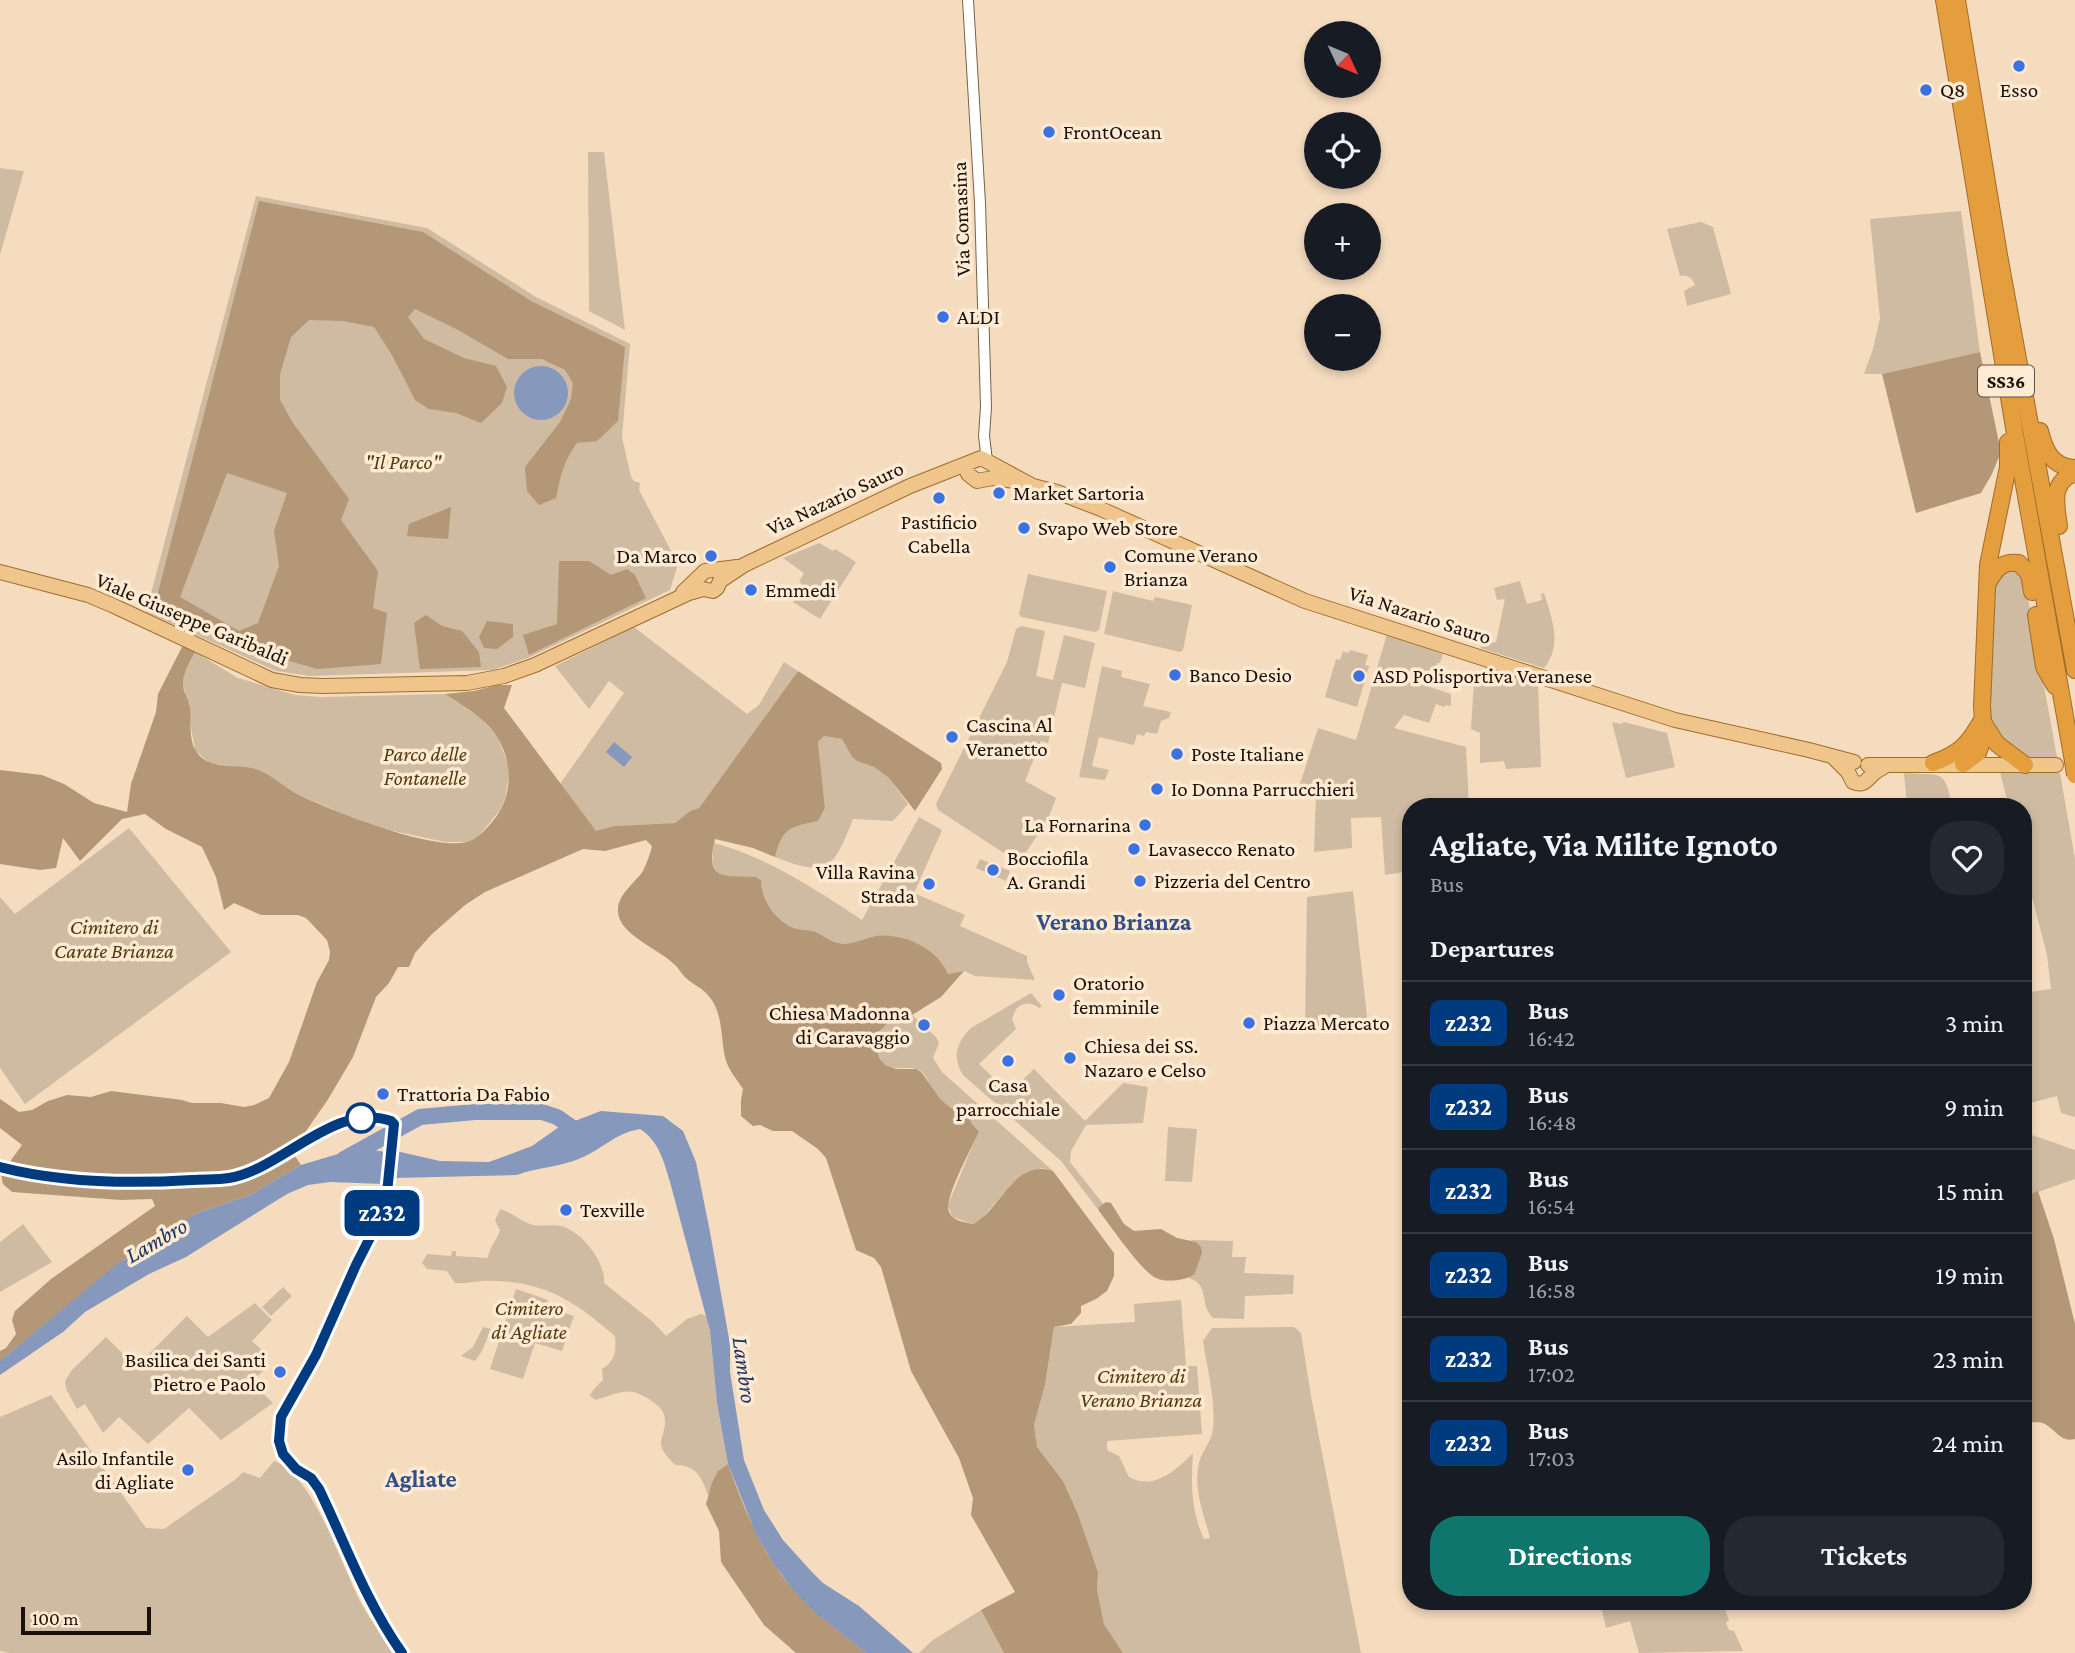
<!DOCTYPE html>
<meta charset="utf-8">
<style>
:root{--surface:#171b24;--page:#242831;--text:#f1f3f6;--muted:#9ea1a6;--line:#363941;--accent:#0f766e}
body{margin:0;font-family:"Crimson Pro",serif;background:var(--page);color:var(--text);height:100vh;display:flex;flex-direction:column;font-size:26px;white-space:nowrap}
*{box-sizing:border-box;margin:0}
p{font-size:23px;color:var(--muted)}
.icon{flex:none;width:38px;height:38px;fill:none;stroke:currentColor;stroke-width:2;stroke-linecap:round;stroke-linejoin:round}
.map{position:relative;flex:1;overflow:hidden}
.drawer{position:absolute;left:1402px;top:798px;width:630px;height:812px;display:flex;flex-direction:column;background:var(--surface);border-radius:28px;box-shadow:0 4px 10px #0003}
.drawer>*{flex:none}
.badge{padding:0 14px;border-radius:10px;font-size:24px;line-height:46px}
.needle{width:46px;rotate:134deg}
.tools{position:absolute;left:1304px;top:21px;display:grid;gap:14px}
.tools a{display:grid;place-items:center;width:77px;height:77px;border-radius:50%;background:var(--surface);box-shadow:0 4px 10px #0003;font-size:35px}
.scale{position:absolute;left:21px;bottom:18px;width:130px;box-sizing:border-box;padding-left:7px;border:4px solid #191107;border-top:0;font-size:19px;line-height:24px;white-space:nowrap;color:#191107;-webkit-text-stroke:5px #ffead3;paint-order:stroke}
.map>.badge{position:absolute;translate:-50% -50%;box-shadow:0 0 0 4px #fff}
h2{padding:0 28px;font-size:26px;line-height:63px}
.round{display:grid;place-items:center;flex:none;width:74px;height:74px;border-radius:28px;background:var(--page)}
.head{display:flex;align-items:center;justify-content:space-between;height:119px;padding:0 28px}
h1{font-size:33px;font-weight:700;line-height:52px}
.action{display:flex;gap:14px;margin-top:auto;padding:14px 28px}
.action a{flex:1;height:80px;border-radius:28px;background:var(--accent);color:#fff;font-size:28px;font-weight:700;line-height:80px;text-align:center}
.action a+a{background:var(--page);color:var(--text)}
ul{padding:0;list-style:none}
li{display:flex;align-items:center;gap:21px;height:84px;padding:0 28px;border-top:2px solid var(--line)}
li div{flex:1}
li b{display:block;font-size:26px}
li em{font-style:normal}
li .badge{min-width:77px;font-weight:700;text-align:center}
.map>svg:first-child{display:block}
</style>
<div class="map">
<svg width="2075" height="1653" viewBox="0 0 2075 1653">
<rect width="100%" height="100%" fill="#f6dcbf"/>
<path fill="#cfbaa2" d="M588,152H604L625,330L589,311Z
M0,168L24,171L0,255Z
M256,196L427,228L536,297L630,344L622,437L631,477L634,481L640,483L639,490L678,564L670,590L530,657L493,670L310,676L276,671L146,612Z
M1961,211L1980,352L1882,374H1864L1873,349L1880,318L1870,219Z
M1701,222L1713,227L1731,294L1687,306L1684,291L1695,285C1692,277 1687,275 1680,276L1667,229Z
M819,543L833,551L835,549L856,562L820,619L793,602L803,585L799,582L804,573L783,558Z
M2015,570L2025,582L2057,757L2027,758L2000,741L1987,713L1995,580L2001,572Z
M1028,574L1107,591L1099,630L1095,632L1021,617L1019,614Z
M1520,581L1527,604L1542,600L1541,594L1544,593C1552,619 1563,645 1544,668L1480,648L1484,644L1496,642L1505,599L1497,600L1494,588Z
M1113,591L1153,601L1155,597L1192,605L1183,650L1180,652L1104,634Z
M1021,626L1045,631L1036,676L1053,680L1064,635L1095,643L1085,688L1062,683L1048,743L1041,741L1025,781L1056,798L1048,819L1019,863L938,810L936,804L1007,662L1016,629Z
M634,627L747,714L759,705L784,662L798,671L699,808L690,811L675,823L615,826L596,832L560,784L624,693L609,681L589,709L555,666Z
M1387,634L1443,654L1440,663H1437L1436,672L1425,674L1421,684L1451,694V706L1446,705L1444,707L1436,704L1429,723L1404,715L1394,728L1466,747L1469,807H1410V871L1385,875L1381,817L1351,818L1352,848L1314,852L1316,794L1299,787L1318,728L1356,740Z
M1350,650L1368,655L1365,665L1369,666L1357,707L1325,697L1336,659L1340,660L1343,651L1348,653Z
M195,652L238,678L295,695L320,697L445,694L482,719L498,738L510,770L505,798L500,810L477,838L468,842H445L375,827L299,795L258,770L209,763L195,750L190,722V703L182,684L185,672Z
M1102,666L1122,671L1121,677L1150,684L1143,706L1171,712L1169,718L1161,721L1157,734L1146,732L1144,736L1137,734L1134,745L1099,737L1092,766L1109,770L1105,780L1079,777Z
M1486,667L1538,684L1541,767L1506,769L1504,761L1480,763V733L1471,729L1474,681L1477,673Z
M1612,722L1621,724L1624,722L1667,733L1675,767L1626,778Z
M824,736L842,739L852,757L857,761L874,767L889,778L908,804L893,821L853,819C833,869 829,878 775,857C783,827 789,828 818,821L825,808L818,742Z
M2000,772L2060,773L2075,859V1117L2061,1113L2057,1096L2026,1104L2023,1102V993L2051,989L2047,955L2023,862V807H2009Z
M1904,773C1941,776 1945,767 1952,807H1907Z
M919,817L942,830L914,893L965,915L960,926L1027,956V962L1035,980L975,976L964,971L948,974C937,949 902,933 876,936C864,938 850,946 838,943C830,941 822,934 813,931C808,930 802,930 797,929C777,923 761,900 761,880L758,877C727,875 707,885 714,843C769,858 815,889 862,920Z
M129,828L231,952L25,1104L0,1068V897L15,914Z
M980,859L1010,871L1006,881L976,868Z
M1353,891L1368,1025L1305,1027L1307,897Z
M1031,993L1042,1006L1039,1008C1031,1002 1023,1002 1016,1009L1012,1019L1016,1029L979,1064L1009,1093L1034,1069L1085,1121L1123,1083L1148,1087L1143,1123L1086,1125L1071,1151L1070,1162L1104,1205L1099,1207V1211L1061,1161L963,1075C952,1057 956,1043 971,1028Z
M912,1015L936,1037L939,1043L933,1058L942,1072L1053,1171L1042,1168L1013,1183L980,1220L973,1224L952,1217L948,1205L979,1130L972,1124L968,1115C954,1109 943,1104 933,1091C930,1085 927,1077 922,1072C913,1064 896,1072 885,1065C870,1055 877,1026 891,1018C896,1016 906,1016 912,1015Z
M1168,1127L1197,1129L1192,1182L1165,1181Z
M2023,1132L2075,1150V1179L2023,1197Z
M500,1209C513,1213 521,1222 534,1225C544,1227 552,1224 561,1226C582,1231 606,1263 604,1283L653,1322L666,1336L687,1319L701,1314L706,1316L710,1332L717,1403L728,1464L718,1471L708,1495C701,1476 696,1465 675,1465C651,1441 665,1443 665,1420C665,1412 659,1406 653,1402C629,1385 622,1392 596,1400L590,1396L593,1390L603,1380L602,1369C616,1361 616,1351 615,1336C577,1303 545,1281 493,1281C480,1280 468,1284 455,1283L447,1271L427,1269L422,1263L427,1254L451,1256L452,1251H456V1256L488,1258C489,1247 497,1241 500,1230L495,1221Z
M23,1224L52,1262L0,1292V1242Z
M1190,1240L1233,1241L1232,1257H1246L1244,1273L1294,1275L1293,1294L1245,1296L1244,1319L1213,1318C1198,1304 1211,1284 1188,1278L1194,1275L1196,1242Z
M283,1287L292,1296L271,1316L262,1307Z
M516,1289L548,1300L546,1307L574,1316L562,1351L535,1343L523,1379L490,1369Z
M1181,1300L1186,1366H1197L1202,1434L1107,1441V1450L1119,1456L1129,1477C1154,1491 1176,1470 1193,1453C1191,1484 1191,1511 1204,1539L1210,1538C1204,1514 1193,1489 1199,1463C1202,1450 1212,1442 1213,1428C1216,1400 1207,1369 1203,1341L1212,1328L1294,1327L1301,1333L1311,1396L1361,1653H1123L1104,1624L1097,1589L1098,1572L1078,1514L1063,1481L1037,1447L1034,1425L1045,1385L1054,1327L1135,1322L1134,1304Z
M255,1303L272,1320L252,1341L265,1353L256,1363L264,1370L251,1382L273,1403L221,1440L189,1408L148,1444L119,1417L103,1433L85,1404L77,1409L66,1389L65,1381L72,1370L106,1337L136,1367L187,1316L208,1337Z
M483,1327L491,1329L482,1351L475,1361L461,1356L473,1347Z
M51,1395L146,1528L164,1529L236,1479L243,1472L260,1478L274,1461C313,1474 342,1567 361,1603C371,1621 384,1637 396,1653H9L0,1651V1417Z
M1600,1601H1722L1729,1620L1726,1623L1729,1630L1734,1631L1743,1651L1639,1653L1630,1621L1606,1628Z
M981,1610L1004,1653H919L933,1640Z"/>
<path fill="#b39776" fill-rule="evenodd" d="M259,201L423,232L531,301L625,347L618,421L597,441L577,443C564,460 560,477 556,498L539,505L527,491L525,467L560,422L571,399L573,383L565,370L542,359H508L458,330L415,309L408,317L424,339L464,358L496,366L507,387L502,403L481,423L456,413L429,409L415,400L392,355L374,327L343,321L309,320L291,337L280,374V400L293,423L349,499L341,520L378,571L373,608L387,613L381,664L317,669L248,649L154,608ZM227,473L287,493L274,531L279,566L258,623L239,631L180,597Z
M1980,352L2001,452L1992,474L1981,493L1916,513L1882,374Z
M451,507L448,539L407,536L409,524Z
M559,561H589L611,575L627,569L635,575L646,598L529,655L523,635L557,624Z
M426,615L442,626L462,631L479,652L481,667L420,669L414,623Z
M487,621L513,624V637L497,649L484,648L479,637Z
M183,645L195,652C190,662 184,671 183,682C182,690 187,695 189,702C192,714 188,737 195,749C207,773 238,762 258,770C272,775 285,788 299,795C333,811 431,851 467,842C479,839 491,824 498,814C518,783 509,741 480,718C469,709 457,702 445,694L474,691L497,685H512L504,708L596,831L615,826L675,823L690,811L699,808L798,671L941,763L942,769L915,811L889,778L874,767L857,761L852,757L842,739L824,736L818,742L825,808L818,821C789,828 783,827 775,857L753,848L715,839C704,883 725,875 757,877L761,880C761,900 777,923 797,929C802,930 808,930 813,931C822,934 829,941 838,943C850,946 864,938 876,936C903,933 937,948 948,974L964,971L941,997L912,1015L891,1019L879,1032L876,1047L879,1058L885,1065L896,1069H917L922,1073L940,1099L950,1107L968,1115L972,1124L979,1131C973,1146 943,1199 949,1212C952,1221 965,1222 973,1224C1001,1210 1014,1158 1053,1171L1114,1253V1276L1107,1291L1096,1299L1081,1306V1313L1071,1324L1054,1327L1045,1385L1034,1425L1037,1447L1063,1481L1078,1514L1098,1572L1097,1589L1104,1624L1123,1653H1004L981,1610L1015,1592L971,1515L973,1498L959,1458L911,1371L881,1267L874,1258L856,1250L826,1158L818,1149L792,1131H773L760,1125L753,1126L741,1116V1100L743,1089C736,1078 728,1070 725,1057C720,1035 724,1010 705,992C699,986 690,983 684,976C680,972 678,967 674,964C659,949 618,934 618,911C617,895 635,883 643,871C647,863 650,854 652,846L646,840L605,851L583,849L485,892L465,905L431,935L415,953L409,967H398L389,983L376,997L353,1057L327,1101L299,1141L295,1156L301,1165L250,1195L197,1213L166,1235L135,1251L0,1361V1351L6,1348L16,1334L12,1320L15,1311L51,1279L155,1206L152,1199L121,1200L12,1192L3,1184L1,1174L22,1145L0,1128V1099L19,1112L32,1110L48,1101L67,1095L91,1097L111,1091L182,1100L192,1103H221L244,1107L254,1105L269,1098L289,1062L317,982L329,960L330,952L327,940L306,918L298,915H261L234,903L224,910L216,877L202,847L166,829L145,814L122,819L80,861L63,838L56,868L40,870L0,864V770L42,775L64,784L94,803L127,812L131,784L156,712L158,694Z
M2038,1191L2054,1239L2075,1324V1439C2061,1443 2056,1430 2045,1424C2037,1420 2031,1425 2023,1419V1197Z
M1106,1202L1111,1203L1124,1224L1134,1231L1161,1229L1177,1238L1196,1242L1201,1247L1202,1253L1194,1275C1185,1280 1166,1283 1156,1278C1142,1272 1110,1225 1099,1211V1207Z
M728,1464C744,1509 763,1557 796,1592C817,1615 842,1633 866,1653H796L764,1625L721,1562L719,1531L706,1504L712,1483L718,1471Z"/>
<path fill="#8699bc" d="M514 393a27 27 0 1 1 54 0a27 27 0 1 1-54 0Z
M614,742L632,757L624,767L606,752Z
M601,1111L663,1116L683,1131L696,1162L710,1232L730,1344V1372L744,1460L764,1510L783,1540L811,1571L823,1583L859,1606L913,1653H866L817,1614L794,1591L773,1563L755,1532L728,1464L717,1403L710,1331L670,1182C664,1161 658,1140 640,1129C615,1133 603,1149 581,1158C561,1167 538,1167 517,1175L394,1178L396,1151L440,1161L489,1162L532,1146L559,1127Z
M358,1148L386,1152L383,1184L330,1182L308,1185L287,1194L186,1257L149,1274L85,1312L63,1332L0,1375V1361L116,1265L197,1213L250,1195L301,1165Z"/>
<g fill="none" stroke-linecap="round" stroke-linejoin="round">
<path stroke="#8699bc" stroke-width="16" d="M344,1159L420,1117L475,1112H542L557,1117L580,1133"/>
<defs>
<path id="minor" d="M968,0L980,203L986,407L984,436L987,461
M0,1167C62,1183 128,1184 192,1180C204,1179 217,1180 229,1178C285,1168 331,1101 392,1121L394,1124L387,1193L381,1216L356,1265L316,1355L281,1417L279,1441L283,1454L296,1469L311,1478L319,1489C347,1545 366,1602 402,1653"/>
<path id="major" d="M968,474L977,481L993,478L1015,481
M0,572L88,595L114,606L272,680L300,685L323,686L467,683L504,676L535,665L689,593L703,589L713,591L717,588L720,581L744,565L910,486L981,458L1033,486L1057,492L1101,509L1305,601L1675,720L1809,750L1854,762
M683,592L705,571L737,567
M1833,757L1848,772L1853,782C1863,786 1865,782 1872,775C1876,771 1882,768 1887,765
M1868,765H2056"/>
<path id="highway" d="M1944,0L2015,434L2073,761
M1957,0L1999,255L2075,670
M2040,431C2045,451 2052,467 2075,468
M2059,526C2056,504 2050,482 2075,473
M1988,583C1996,568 2002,561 2019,563L2029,574L2032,592
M2036,615L2044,667L2055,686
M1983,722L1997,744L2025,765
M1933,763C1960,753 1968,745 1982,720
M1963,764L1978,753L1984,736L1982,706L1988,565L2008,467V442"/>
</defs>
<use href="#minor" stroke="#786248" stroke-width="12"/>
<use href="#major" stroke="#9e6d2a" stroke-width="16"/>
<use href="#highway" stroke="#9e6d2a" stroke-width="18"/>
<use href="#minor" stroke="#fff" stroke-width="10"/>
<use href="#major" stroke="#efc58b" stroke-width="14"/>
<use href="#highway" stroke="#e59e3d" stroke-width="16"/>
<defs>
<path id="highway-bridge" d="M2073,761L2075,775"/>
</defs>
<use href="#highway-bridge" stroke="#9e6d2a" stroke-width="18" stroke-linecap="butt"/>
<use href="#highway-bridge" stroke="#e59e3d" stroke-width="16"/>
</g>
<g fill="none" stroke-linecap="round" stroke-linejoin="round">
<defs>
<path id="line" d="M0,1167C62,1183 128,1184 192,1180C204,1179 217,1180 229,1178C283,1169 335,1101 391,1121L394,1124L387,1193L381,1216L356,1265L316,1355L281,1417L279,1441L283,1454L296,1469L311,1478L319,1489C346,1545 366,1602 402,1653"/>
</defs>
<use href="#line" stroke="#fff" stroke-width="16"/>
<use href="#line" stroke="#003b80" stroke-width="10"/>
</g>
<g fill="#3a72e1" stroke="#ffead3" stroke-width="2.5">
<circle cx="2019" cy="66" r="7"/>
<circle cx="1926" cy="90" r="7"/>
<circle cx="1049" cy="132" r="7"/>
<circle cx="943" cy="317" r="7"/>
<circle cx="999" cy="493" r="7"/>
<circle cx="939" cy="498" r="7"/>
<circle cx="1024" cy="528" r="7"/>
<circle cx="711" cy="556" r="7"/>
<circle cx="1110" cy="567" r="7"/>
<circle cx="751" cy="590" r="7"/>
<circle cx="1175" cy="675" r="7"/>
<circle cx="1359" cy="676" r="7"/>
<circle cx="952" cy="737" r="7"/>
<circle cx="1177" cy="754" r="7"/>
<circle cx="1157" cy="789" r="7"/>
<circle cx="1145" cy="825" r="7"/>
<circle cx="1134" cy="849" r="7"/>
<circle cx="993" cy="870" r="7"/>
<circle cx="1140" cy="881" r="7"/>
<circle cx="929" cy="884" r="7"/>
<circle cx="1059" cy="995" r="7"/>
<circle cx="1249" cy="1023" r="7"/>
<circle cx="924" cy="1025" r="7"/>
<circle cx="1070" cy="1058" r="7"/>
<circle cx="1008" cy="1061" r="7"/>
<circle cx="383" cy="1094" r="7"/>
<circle cx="566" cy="1210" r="7"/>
<circle cx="280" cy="1372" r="7"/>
<circle cx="188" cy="1470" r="7"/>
</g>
<circle fill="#fff" stroke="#003b80" stroke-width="3.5" cx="361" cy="1118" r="14"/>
<g text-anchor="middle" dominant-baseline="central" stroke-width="7" stroke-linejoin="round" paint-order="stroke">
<rect fill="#ffead3" stroke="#5e5244" stroke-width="2" x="1978" y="365.5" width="56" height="31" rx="5"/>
<g font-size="19" font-weight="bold" fill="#191107">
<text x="2006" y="381">SS36</text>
</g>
<g font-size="21" fill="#191107" stroke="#ffead3" text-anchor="start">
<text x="1940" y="90">Q8</text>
<text x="2019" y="90" text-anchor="middle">Esso</text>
<text x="1063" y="132">FrontOcean</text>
<text x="957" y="317">ALDI</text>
<text x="1013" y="493">Market Sartoria</text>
<text x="939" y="522" text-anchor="middle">Pastificio<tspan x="939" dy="24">Cabella</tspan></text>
<text x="1038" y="528">Svapo Web Store</text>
<text x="1124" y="555">Comune Verano<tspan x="1124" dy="24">Brianza</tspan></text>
<text x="697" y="556" text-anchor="end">Da Marco</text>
<text x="765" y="590">Emmedi</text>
<text x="1189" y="675">Banco Desio</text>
<text x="1373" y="676">ASD Polisportiva Veranese</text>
<text x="966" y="725">Cascina Al<tspan x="966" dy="24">Veranetto</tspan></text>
<text x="1191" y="754">Poste Italiane</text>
<text x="1171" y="789">Io Donna Parrucchieri</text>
<text x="1131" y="825" text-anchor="end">La Fornarina</text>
<text x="1148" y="849">Lavasecco Renato</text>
<text x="1007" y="858">Bocciofila<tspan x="1007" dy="24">A. Grandi</tspan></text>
<text x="915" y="872" text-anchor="end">Villa Ravina<tspan x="915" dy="24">Strada</tspan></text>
<text x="1154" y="881">Pizzeria del Centro</text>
<text x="1073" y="983">Oratorio<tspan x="1073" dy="24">femminile</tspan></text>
<text x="910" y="1013" text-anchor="end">Chiesa Madonna<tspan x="910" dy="24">di Caravaggio</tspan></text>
<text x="1263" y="1023">Piazza Mercato</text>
<text x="1084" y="1046">Chiesa dei SS.<tspan x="1084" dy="24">Nazaro e Celso</tspan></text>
<text x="1008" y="1085" text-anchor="middle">Casa<tspan x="1008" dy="24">parrocchiale</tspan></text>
<text x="397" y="1094">Trattoria Da Fabio</text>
<text x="580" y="1210">Texville</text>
<text x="266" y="1360" text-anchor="end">Basilica dei Santi<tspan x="266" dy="24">Pietro e Paolo</tspan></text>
<text x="174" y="1458" text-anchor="end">Asilo Infantile<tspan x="174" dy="24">di Agliate</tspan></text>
</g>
<g font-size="21" fill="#191107" stroke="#ffead3">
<text transform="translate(961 219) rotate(-92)">Via Comasina</text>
<text transform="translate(835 498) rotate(-25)">Via Nazario Sauro</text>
<text transform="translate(1420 615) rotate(18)">Via Nazario Sauro</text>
<text transform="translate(192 619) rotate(23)">Viale Giuseppe Garibaldi</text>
</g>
<g font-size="21" font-style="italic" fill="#55380e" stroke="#ffead3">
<text x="403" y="462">"Il Parco"</text>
<text x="425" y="754">Parco delle<tspan x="425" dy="24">Fontanelle</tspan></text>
<text x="114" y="927">Cimitero di<tspan x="114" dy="24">Carate Brianza</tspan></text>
<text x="529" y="1308">Cimitero<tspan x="529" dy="24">di Agliate</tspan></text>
<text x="1141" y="1376">Cimitero di<tspan x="1141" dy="24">Verano Brianza</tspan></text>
</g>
<g font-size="23" font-style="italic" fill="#1b3361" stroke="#ffead3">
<text transform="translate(156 1240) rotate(-30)">Lambro</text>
<text transform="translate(745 1370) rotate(82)">Lambro</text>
</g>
<g font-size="24" font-weight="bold" fill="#314e87" stroke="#ffead3">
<text x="1114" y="921">Verano Brianza</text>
<text x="421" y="1478">Agliate</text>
</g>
</g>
</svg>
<div class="tools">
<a><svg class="needle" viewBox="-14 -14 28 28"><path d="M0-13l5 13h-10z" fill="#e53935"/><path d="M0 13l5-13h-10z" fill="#9ea1a6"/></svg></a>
<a><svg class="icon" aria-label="locate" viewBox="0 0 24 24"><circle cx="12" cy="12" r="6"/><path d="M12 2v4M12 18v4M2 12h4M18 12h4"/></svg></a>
<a>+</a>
<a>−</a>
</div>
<div class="scale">100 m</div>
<b class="badge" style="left:382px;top:1213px;background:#003b80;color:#fff">z232</b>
<section class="drawer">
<div class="head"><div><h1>Agliate, Via Milite Ignoto</h1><p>Bus</p></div><a class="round"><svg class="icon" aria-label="heart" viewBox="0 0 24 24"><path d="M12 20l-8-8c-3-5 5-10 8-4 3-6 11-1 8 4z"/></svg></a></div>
<h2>Departures</h2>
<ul>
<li><span class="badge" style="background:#003b80;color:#fff">z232</span><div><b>Bus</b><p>16:42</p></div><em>3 min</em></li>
<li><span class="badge" style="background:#003b80;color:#fff">z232</span><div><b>Bus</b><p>16:48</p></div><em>9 min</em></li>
<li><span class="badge" style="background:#003b80;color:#fff">z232</span><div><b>Bus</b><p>16:54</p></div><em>15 min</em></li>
<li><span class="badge" style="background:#003b80;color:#fff">z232</span><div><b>Bus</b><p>16:58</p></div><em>19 min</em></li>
<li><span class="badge" style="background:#003b80;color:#fff">z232</span><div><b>Bus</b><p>17:02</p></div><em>23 min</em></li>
<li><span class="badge" style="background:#003b80;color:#fff">z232</span><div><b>Bus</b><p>17:03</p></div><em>24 min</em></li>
</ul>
<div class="action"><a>Directions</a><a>Tickets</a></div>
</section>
</div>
